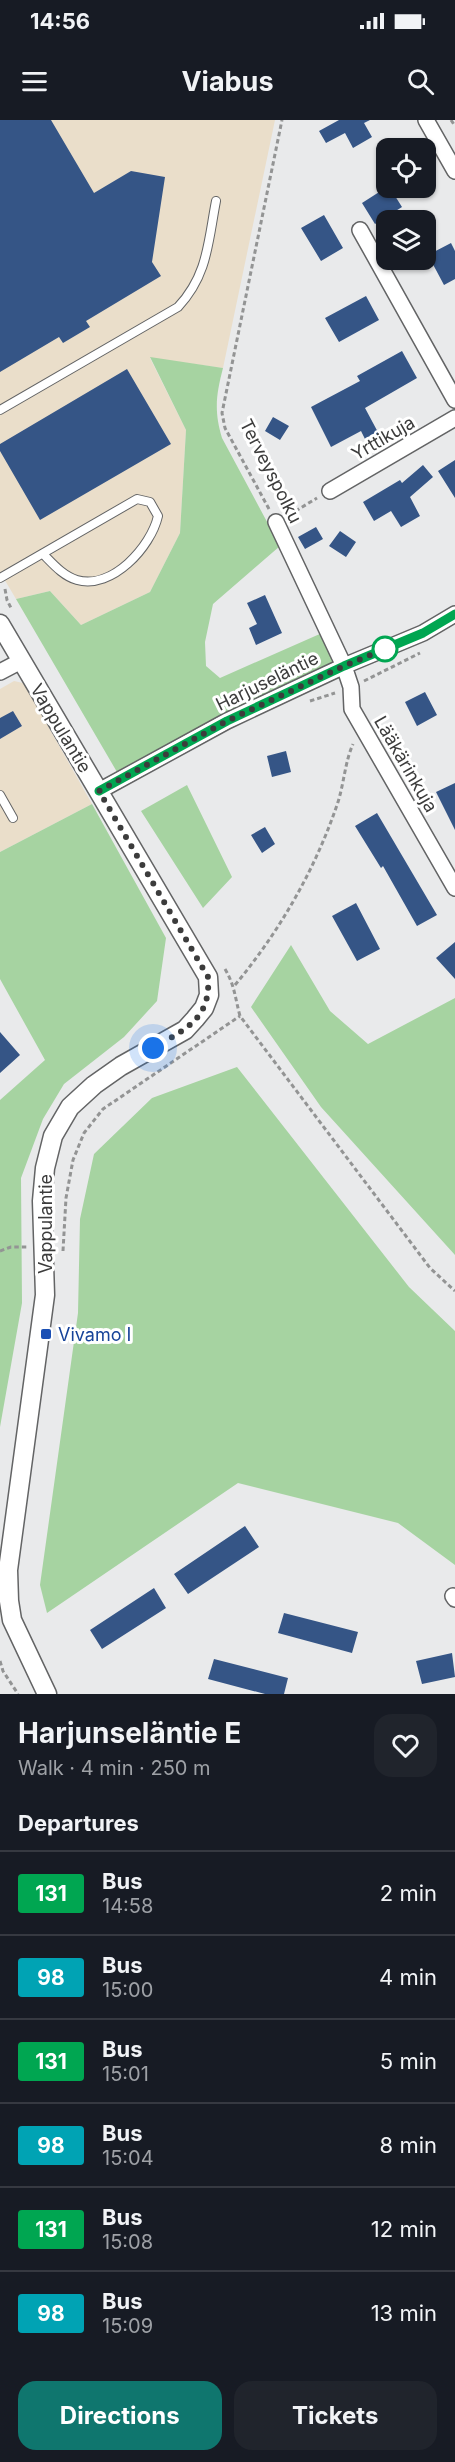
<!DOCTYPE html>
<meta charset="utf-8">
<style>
:root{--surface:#171b24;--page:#20242c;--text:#f1f3f6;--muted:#9ea1a6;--line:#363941;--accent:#0f766e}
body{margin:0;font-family:Inter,sans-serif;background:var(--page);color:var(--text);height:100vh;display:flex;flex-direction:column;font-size:22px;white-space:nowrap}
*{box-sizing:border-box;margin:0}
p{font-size:20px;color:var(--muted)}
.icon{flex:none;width:33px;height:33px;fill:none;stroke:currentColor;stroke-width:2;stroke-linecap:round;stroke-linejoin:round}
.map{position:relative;height:1574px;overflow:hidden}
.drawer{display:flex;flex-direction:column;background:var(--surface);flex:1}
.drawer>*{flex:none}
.badge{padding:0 12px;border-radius:4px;font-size:21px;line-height:39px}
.buttons{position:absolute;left:376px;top:18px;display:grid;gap:12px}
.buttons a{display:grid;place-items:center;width:60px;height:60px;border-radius:12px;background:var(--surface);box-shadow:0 2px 4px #0004;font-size:30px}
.you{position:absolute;width:30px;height:30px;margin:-15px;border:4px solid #fff;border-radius:50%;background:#1a73e8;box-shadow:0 0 0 9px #1a73e833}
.map>.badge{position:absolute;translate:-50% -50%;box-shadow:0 0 0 3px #fff}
h2{padding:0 18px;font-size:22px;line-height:54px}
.round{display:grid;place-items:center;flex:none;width:63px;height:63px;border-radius:18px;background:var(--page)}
.overview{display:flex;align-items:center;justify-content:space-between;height:102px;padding:0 18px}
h1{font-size:28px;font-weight:700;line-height:45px}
.action{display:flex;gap:12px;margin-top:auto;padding:12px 18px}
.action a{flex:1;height:69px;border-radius:18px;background:var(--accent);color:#fff;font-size:24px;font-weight:700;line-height:69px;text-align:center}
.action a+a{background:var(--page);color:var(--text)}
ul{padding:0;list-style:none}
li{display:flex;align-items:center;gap:18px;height:84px;padding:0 18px;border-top:2px solid var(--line)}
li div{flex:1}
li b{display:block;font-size:22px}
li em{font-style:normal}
li .badge{min-width:66px;font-weight:700;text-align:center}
.status{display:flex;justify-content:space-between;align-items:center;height:42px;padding:0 30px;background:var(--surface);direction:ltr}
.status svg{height:16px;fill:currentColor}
header{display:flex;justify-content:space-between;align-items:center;height:78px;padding:0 18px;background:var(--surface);font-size:27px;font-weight:700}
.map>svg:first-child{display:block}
</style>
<div class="status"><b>14:56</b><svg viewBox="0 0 49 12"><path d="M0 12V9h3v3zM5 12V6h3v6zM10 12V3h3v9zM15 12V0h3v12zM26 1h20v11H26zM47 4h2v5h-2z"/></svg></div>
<header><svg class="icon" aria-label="menu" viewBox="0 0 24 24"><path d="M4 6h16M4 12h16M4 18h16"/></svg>Viabus<svg class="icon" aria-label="search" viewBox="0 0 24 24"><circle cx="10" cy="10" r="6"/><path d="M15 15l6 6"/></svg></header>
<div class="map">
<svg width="455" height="1574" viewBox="0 0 455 1574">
<rect width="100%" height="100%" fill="#e9eaeb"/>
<path fill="#eadeca" d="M0,0H275L223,248L150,238L186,310L180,413L150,472L81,505L50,471L16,479L0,452Z
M14,561L23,563L26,567L92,684L0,732V569Z"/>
<path fill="#a6d3a1" d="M150,237L223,248C216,275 214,291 222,318L280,426L213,484L205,522L206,546L220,558L322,513L333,544L168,624L117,652L16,479L50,471L81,505L150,472L180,413L186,310Z
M187,665L232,757L203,788L141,691Z
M92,684L166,818L157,881L124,917L64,964L43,999L21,1058L22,1183L0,1307V980L45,940L0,859V732Z
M291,825L330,891L368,924L455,878V1135L321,987L251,887Z
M237,947L409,1167L455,1211V1445L398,1403L238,1363L47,1493L40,1465L78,1193L80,1099L94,1034L152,978Z"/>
<path fill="#355586" d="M0,0H51L94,73L131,51L165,57L152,142L161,156L86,201L90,207L63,223L59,217L0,252Z
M339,0H370L364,3L372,17L353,28L345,13L326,23L319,11Z
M387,67L390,68L402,87L375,104L362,83Z
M324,95L343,128L321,141L301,108Z
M451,123L455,131V159L444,165L428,135Z
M366,176L379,200L339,222L325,198Z
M402,231L417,258L365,288L380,316L367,323L361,311L331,327L311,287L360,261L357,256Z
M127,249L171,324L40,400L0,331V324Z
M273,297L289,306L280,320L265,311Z
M455,340V378L438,351Z
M423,345L433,357L410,377L420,396L401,407L391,391L374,401L363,382L400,360L402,363Z
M316,407L323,419L305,429L298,417Z
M340,411L356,422L346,437L329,426Z
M265,475L282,513L256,525L249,508L257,504L247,483Z
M425,572L437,595L417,606L405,582Z
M13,591L22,606L0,619V598Z
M286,631L291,652L272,657L267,636Z
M455,663V710L436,672Z
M377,693L437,795L417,806L383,746L381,748L355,706Z
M265,707L275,724L262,733L251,715Z
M356,783L380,829L357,841L332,796Z
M455,822V859L436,838Z
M0,912L20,935L0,953Z
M245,1406L259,1427L188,1474L174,1454Z
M154,1468L166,1488L102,1529L90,1510Z
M284,1493L358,1512L352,1533L278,1513Z
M452,1533L455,1557L422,1564L416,1541Z
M214,1539L288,1558L284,1574H265L208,1559Z"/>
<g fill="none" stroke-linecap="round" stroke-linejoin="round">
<defs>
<path id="service" d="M0,290L178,187C208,155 208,122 216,81
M0,458L137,379L150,382L158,396C151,427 112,470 77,460C63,456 53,444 43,434
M0,675L13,698"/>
<path id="minor" d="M426,0L455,51
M360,110L455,280
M330,371L455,298
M276,402L344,546L351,567L352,589L455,768
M0,552L21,541
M99,671L227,601L344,546L423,513L455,494
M453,1476L455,1479"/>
<path id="tertiary" d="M0,504L208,857L209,875L204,888L195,899L185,910L121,946L94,965L70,987L53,1016L45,1048L42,1081L45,1175L8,1450L9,1481L12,1500L47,1574"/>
</defs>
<use href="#service" stroke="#636465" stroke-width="10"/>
<use href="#minor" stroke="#636465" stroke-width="18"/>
<use href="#tertiary" stroke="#636465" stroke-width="21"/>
<path stroke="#939494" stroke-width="3" stroke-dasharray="4.5 3" stroke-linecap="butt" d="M451,0L455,6
M269,389L225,308L222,293L282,0
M289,395L317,378
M5,469L7,480L12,490
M364,561L420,533
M310,581L335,573
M225,849C235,866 235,878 240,896L430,1148L455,1171
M235,865C280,811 316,748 338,682C344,663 345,642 353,624
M0,1131L11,1127H27
M63,1131L66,1078L73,1040L84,1013L103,989L240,896
M0,1541L3,1551L18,1574"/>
<use href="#service" stroke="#fff" stroke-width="8"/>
<use href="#minor" stroke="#fff" stroke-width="15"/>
<use href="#tertiary" stroke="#fff" stroke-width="18"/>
</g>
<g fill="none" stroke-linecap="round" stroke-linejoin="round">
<defs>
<path id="line" d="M99,671L227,601L344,546L423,513L455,494"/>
</defs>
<use href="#line" stroke="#fff" stroke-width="14"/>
<use href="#line" stroke="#00a651" stroke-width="9"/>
<path stroke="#3c3c3c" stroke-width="6" stroke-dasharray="0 10.8" d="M153,928C185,909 211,900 208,857L99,671L227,601L344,546L385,529"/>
</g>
<circle fill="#fff" stroke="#00a651" stroke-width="3" cx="385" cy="529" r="12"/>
<rect fill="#1a4fb4" stroke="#fff" stroke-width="2" x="40" y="1208" width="12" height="12" rx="3"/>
<g text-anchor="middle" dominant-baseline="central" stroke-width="6" stroke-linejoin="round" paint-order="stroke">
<g font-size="18" fill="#3c3c3c" stroke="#fff">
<text transform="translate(383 318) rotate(-30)">Yrttikuja</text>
<text transform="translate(271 351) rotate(63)">Terveyspolku</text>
<text transform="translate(267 561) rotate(-26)">Harjuseläntie</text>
<text transform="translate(61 608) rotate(59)">Vappulantie</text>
<text transform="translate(406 644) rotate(60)">Lääkärinkuja</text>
<text transform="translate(45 1104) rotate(-90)">Vappulantie</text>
</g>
<g font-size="18" fill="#164399" stroke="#fff" text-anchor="start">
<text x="58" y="1214">Vivamo I</text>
</g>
</g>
</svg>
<div class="buttons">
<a><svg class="icon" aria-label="locate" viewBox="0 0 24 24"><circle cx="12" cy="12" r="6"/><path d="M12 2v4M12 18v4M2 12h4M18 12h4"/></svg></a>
<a><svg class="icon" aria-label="layers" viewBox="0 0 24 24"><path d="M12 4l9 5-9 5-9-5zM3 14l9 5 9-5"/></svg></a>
</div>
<div class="you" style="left:153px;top:928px"></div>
</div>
<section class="drawer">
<div class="overview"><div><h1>Harjunseläntie E</h1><p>Walk · 4 min · 250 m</p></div><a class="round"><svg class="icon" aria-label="heart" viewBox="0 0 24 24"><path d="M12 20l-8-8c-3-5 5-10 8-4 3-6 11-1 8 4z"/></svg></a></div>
<h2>Departures</h2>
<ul>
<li><span class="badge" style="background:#00a651;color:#fff">131</span><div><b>Bus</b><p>14:58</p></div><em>2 min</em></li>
<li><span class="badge" style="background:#00a3b4;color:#fff">98</span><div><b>Bus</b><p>15:00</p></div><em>4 min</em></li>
<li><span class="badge" style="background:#00a651;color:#fff">131</span><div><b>Bus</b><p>15:01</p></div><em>5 min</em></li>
<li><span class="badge" style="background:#00a3b4;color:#fff">98</span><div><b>Bus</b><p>15:04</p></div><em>8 min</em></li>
<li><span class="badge" style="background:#00a651;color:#fff">131</span><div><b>Bus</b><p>15:08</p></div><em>12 min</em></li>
<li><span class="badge" style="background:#00a3b4;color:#fff">98</span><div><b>Bus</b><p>15:09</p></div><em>13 min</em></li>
</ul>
<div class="action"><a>Directions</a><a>Tickets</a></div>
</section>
